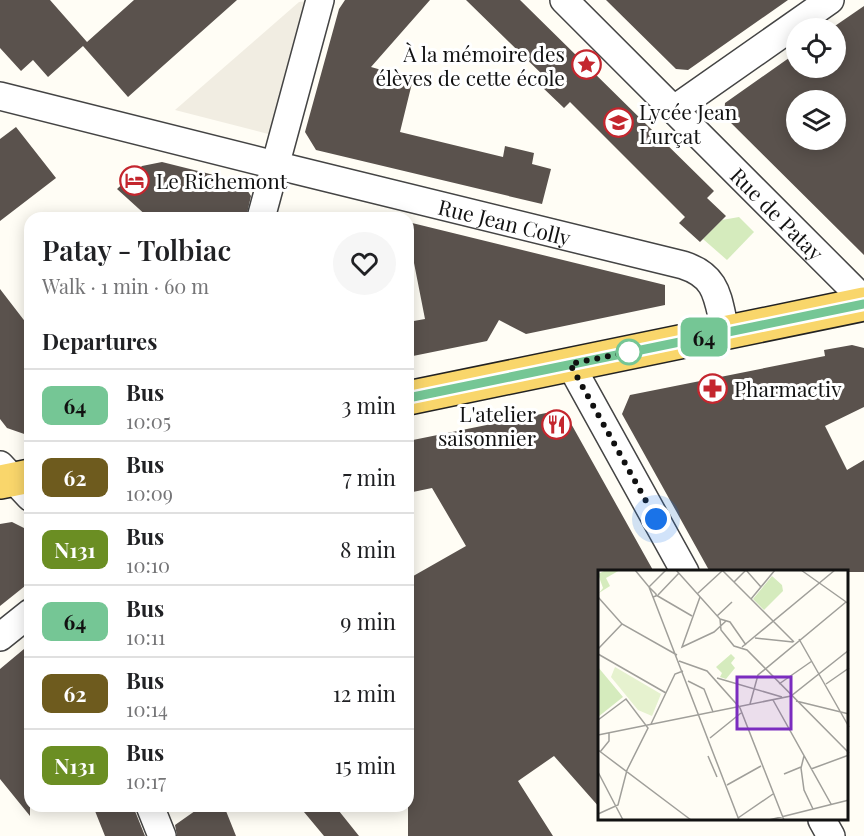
<!DOCTYPE html>
<meta charset="utf-8">
<style>
:root{--surface:#fff;--page:#f6f6f6;--text:#202124;--muted:#757577;--line:#e0e0e0}
body{margin:0;font-family:"Playfair Display",serif;background:var(--page);color:var(--text);height:100vh;display:flex;flex-direction:column;font-size:22px;white-space:nowrap}
*{box-sizing:border-box;margin:0}
p{font-size:20px;color:var(--muted)}
.icon{flex:none;width:33px;height:33px;fill:none;stroke:currentColor;stroke-width:2;stroke-linecap:round;stroke-linejoin:round}
.map{position:relative;flex:1;overflow:hidden}
.details{position:absolute;left:24px;top:212px;width:390px;height:600px;display:flex;flex-direction:column;background:var(--surface);border-radius:18px;box-shadow:0 3px 15px #0003}
.details>*{flex:none}
.badge{padding:0 12px;border-radius:9px;font-size:21px;line-height:39px}
.buttons{position:absolute;left:786px;top:18px;display:grid;gap:12px}
.buttons a{display:grid;place-items:center;width:60px;height:60px;border-radius:50%;background:var(--surface);box-shadow:0 3px 15px #0003;font-size:30px}
.you{position:absolute;width:30px;height:30px;margin:-15px;border:4px solid #fff;border-radius:50%;background:#1a73e8;box-shadow:0 0 0 9px #1a73e833}
.map>.badge{position:absolute;translate:-50% -50%;box-shadow:0 0 0 3px #fff}
h2{padding:0 18px;font-size:22px;line-height:54px}
.round{display:grid;place-items:center;flex:none;width:63px;height:63px;border-radius:32px;background:var(--page)}
.overview{display:flex;align-items:center;justify-content:space-between;height:102px;padding:0 18px}
h1{font-size:28px;font-weight:600;line-height:45px}
ul{padding:0;list-style:none}
li{display:flex;align-items:center;gap:18px;height:72px;padding:0 18px;border-top:2px solid var(--line)}
li div{flex:1}
li b{display:block;font-size:22px}
li em{font-style:normal}
li .badge{min-width:66px;font-weight:700;text-align:center}
.map>svg:first-child{display:block}
</style>
<div class="map">
<svg width="864" height="836" viewBox="0 0 864 836">
<rect width="100%" height="100%" fill="#fffdf5"/>
<path fill="#d5ebbd" d="M739,217L754,232L727,260L703,239L722,220Z"/>
<path fill="#f1ede2" d="M306,1L276,136L175,110L299,2Z"/>
<path fill="#5a524d" fill-rule="evenodd" d="M0,0H50L87,42L134,0H237L128,97L83,46L48,77L33,60L21,71L0,48Z
M345,0H430L371,67L413,79L400,132L503,157L505,146L534,153L532,164L551,169L542,204L316,150L305,132L339,9Z
M466,0H520L714,191L707,198L726,216L700,242L679,223L685,217L570,102L564,108L541,86L547,79Z
M606,0H788L688,70L676,69Z
M864,6V255L724,116L725,103L796,53V68H836V28H832ZM796,100H836V140H796Z
M16,127L56,178L0,221V139Z
M162,162L242,182L251,196L246,218H149L117,189L142,166Z
M408,222L665,285V305L526,334L499,320L487,341L408,357V322L425,319L414,263L408,262Z
M0,289L30,328V436L7,428L0,419Z
M852,345L864,348V407L825,426L847,470L864,460V572H710L622,414L630,395L825,356L824,350Z
M551,412L569,420L654,572H600V808L554,756L518,781L553,836H408V579L466,546L432,488L408,493V441Z
M12,522L30,531V582L0,606V524Z
M30,644V816L0,779V669Z
M93,806H133L145,836H105Z
M202,806H224L236,836H177L175,825Z
M299,806H335L359,836H324Z"/>
<g fill="none" stroke-linecap="round" stroke-linejoin="round">
<defs>
<g id="minor">
<path id="s1" d="M564,0L864,300"/>
<path id="s2" d="M0,96L275,165L683,265C720,277 717,300 726,333"/>
<path d="M673,110L830,0"/>
<path d="M261,218L320,0"/>
<path d="M570,364L685,572"/>
<path d="M0,465L30,497"/>
<path d="M0,637L30,613"/>
<path d="M150,806L162,836"/>
<path d="M822,820L831,836"/>
</g>
<path id="major" d="M408,398L864,304
M0,482L30,476"/>
</defs>
<use href="#minor" stroke="#444" stroke-width="30"/>
<use href="#major" stroke="#222" stroke-width="36"/>
<use href="#minor" stroke="#fff" stroke-width="27"/>
<use href="#major" stroke="#f9d66b" stroke-width="33"/>
</g>
<g fill="none" stroke-linecap="round" stroke-linejoin="round">
<defs>
<path id="line" d="M408,398L864,304"/>
</defs>
<use href="#line" stroke="#fff" stroke-width="14"/>
<use href="#line" stroke="#75c695" stroke-width="9"/>
<path stroke="#111" stroke-width="6" stroke-dasharray="0 10.8" d="M629,352L570,364L656,519"/>
</g>
<defs>
<symbol id="sight-ring" viewBox="-11 -11 22 22"><circle r="9.5" fill="#fff" stroke="#c4262e" stroke-width="1.5"/><path d="M0-6L1.8-2.2L6-1.7L2.9 1.2L3.7 5.4L0 3.3L-3.7 5.4L-2.9 1.2L-6-1.7L-1.8-2.2Z" fill="#c4262e"/></symbol>
<symbol id="school-ring" viewBox="-11 -11 22 22"><circle r="9.5" fill="#fff" stroke="#c4262e" stroke-width="1.5"/><path d="M0-5L7-2L0 1L-7-2ZM-4 1L0 2.5L4 1V4Q0 6-4 4Z" fill="#c4262e"/></symbol>
<symbol id="hotel-ring" viewBox="-11 -11 22 22"><circle r="9.5" fill="#fff" stroke="#c4262e" stroke-width="1.5"/><path d="M-6-4.5h1.5V1H6V5H4.5V3h-9V5H-6ZM-4 0a1.8 1.8 0 1 1 3.6 0ZM.5 0V-2.5h3Q6-2.5 6 0Z" fill="#c4262e"/></symbol>
<symbol id="pharmacy-ring" viewBox="-11 -11 22 22"><circle r="9.5" fill="#fff" stroke="#c4262e" stroke-width="1.5"/><path d="M-2-6h4v4h4v4h-4v4h-4v-4h-4v-4h4Z" fill="#c4262e"/></symbol>
<symbol id="restaurant-ring" viewBox="-11 -11 22 22"><circle r="9.5" fill="#fff" stroke="#c4262e" stroke-width="1.5"/><path d="M-5-6h1v4h1v-4h1v4h1v-4h1v5L-1.5 .5V6h-2V.5L-5-1ZM5-6V6H3V1.5H1.5Q1.5-4 5-6Z" fill="#c4262e"/></symbol>
</defs>
<g fill-rule="evenodd">
<use href="#sight-ring" x="570" y="48" width="33" height="33"/>
<use href="#school-ring" x="602" y="106" width="33" height="33"/>
<use href="#hotel-ring" x="118" y="164" width="33" height="33"/>
<use href="#pharmacy-ring" x="696" y="372" width="33" height="33"/>
<use href="#restaurant-ring" x="540" y="408" width="33" height="33"/>
</g>
<circle fill="#fff" stroke="#75c695" stroke-width="3" cx="629" cy="352" r="12"/>
<g text-anchor="middle" dominant-baseline="central" stroke-width="6" stroke-linejoin="round" paint-order="stroke">
<g font-size="21" fill="#111" stroke="#fff" text-anchor="start">
<text x="565" y="53" text-anchor="end">À la mémoire des<tspan x="565" dy="24">élèves de cette école</tspan></text>
<text x="639" y="111">Lycée Jean<tspan x="639" dy="24">Lurçat</tspan></text>
<text x="156" y="180">Le Richemont</text>
<text x="734" y="388">Pharmactiv</text>
<text x="536" y="413" text-anchor="end">L'atelier<tspan x="536" dy="24">saisonnier</tspan></text>
</g>
<g font-size="21" fill="#111" stroke="#fff">
<text stroke="none"><textPath href="#s1" startOffset="302">Rue de Patay</textPath></text>
<text stroke="none"><textPath href="#s2" startOffset="520">Rue Jean Colly</textPath></text>
</g>
</g>
<g transform="translate(598 570)">
<rect width="250" height="250" fill="#fffdf5"/>
<path d="M8,0H22L8,8L12,16L1,23L5,18L0,4ZM174,6L184,15L185,21L166,40L155,29ZM133,84L137,88L133,93L137,98L128,109L122,107L124,103L118,97ZM0,97L25,127L0,147Z" fill="#d5ebbd"/>
<path d="M17,97L63,124L54,146L40,140L13,107Z" fill="#e6f2cf"/>
<path fill="none" stroke="#a09f9a" stroke-width="1.5" d="M37,0L51,17L68,0M78,0L122,49L123,60L136,76L149,80L251,183M124,0L196,72M203,0L251,34M136,12L148,0L163,17M51,17L58,24V26L55,27ZM99,24L124,1M58,25L94,46M60,25L81,3M0,27L24,54L79,85M55,27L141,250M102,27L84,77L116,62L128,51M153,29L177,0M119,46L134,32M122,49L132,52L148,75M157,68L195,72M201,69L251,157M144,77L237,0M0,79L24,54M0,84L68,123M81,91L109,101L142,138L186,250M119,108L184,127M90,111L106,119L115,142M181,114L214,91M228,114L251,98M175,130L233,234M198,131L251,144M152,134L160,105L248,32M0,150L28,129L50,158L29,200L20,235L0,244M53,154L77,104L85,101M0,165L193,126L251,80M112,168L143,143M0,180L93,250M2,182L11,171V163M110,186L119,207M206,186L203,198L206,220L215,239M213,199L251,185M0,202L25,250M186,204L203,197M129,215L163,196M140,248L175,224M171,250L251,230"/>
<path fill="#7b2cbf" fill-opacity="0.15" stroke="#7b2cbf" stroke-width="3" d="M139,107H193V159H139Z"/>
<rect width="250" height="250" fill="none" stroke="#111" stroke-width="3"/>
</g>
</svg>
<div class="buttons">
<a><svg class="icon" aria-label="locate" viewBox="0 0 24 24"><circle cx="12" cy="12" r="6"/><path d="M12 2v4M12 18v4M2 12h4M18 12h4"/></svg></a>
<a><svg class="icon" aria-label="layers" viewBox="0 0 24 24"><path d="M12 4l9 5-9 5-9-5zM3 14l9 5 9-5"/></svg></a>
</div>
<div class="you" style="left:656px;top:519px"></div>
<b class="badge" style="left:704px;top:337px;background:#75c695;color:#111">64</b>
<section class="details">
<div class="overview"><div><h1>Patay - Tolbiac</h1><p>Walk · 1 min · 60 m</p></div><a class="round"><svg class="icon" aria-label="heart" viewBox="0 0 24 24"><path d="M12 20l-8-8c-3-5 5-10 8-4 3-6 11-1 8 4z"/></svg></a></div>
<h2>Departures</h2>
<ul>
<li><span class="badge" style="background:#75c695;color:#111">64</span><div><b>Bus</b><p>10:05</p></div><em>3 min</em></li>
<li><span class="badge" style="background:#6e5b1e;color:#fff">62</span><div><b>Bus</b><p>10:09</p></div><em>7 min</em></li>
<li><span class="badge" style="background:#6b8e23;color:#fff">N131</span><div><b>Bus</b><p>10:10</p></div><em>8 min</em></li>
<li><span class="badge" style="background:#75c695;color:#111">64</span><div><b>Bus</b><p>10:11</p></div><em>9 min</em></li>
<li><span class="badge" style="background:#6e5b1e;color:#fff">62</span><div><b>Bus</b><p>10:14</p></div><em>12 min</em></li>
<li><span class="badge" style="background:#6b8e23;color:#fff">N131</span><div><b>Bus</b><p>10:17</p></div><em>15 min</em></li>
</ul>
</section>
</div>
